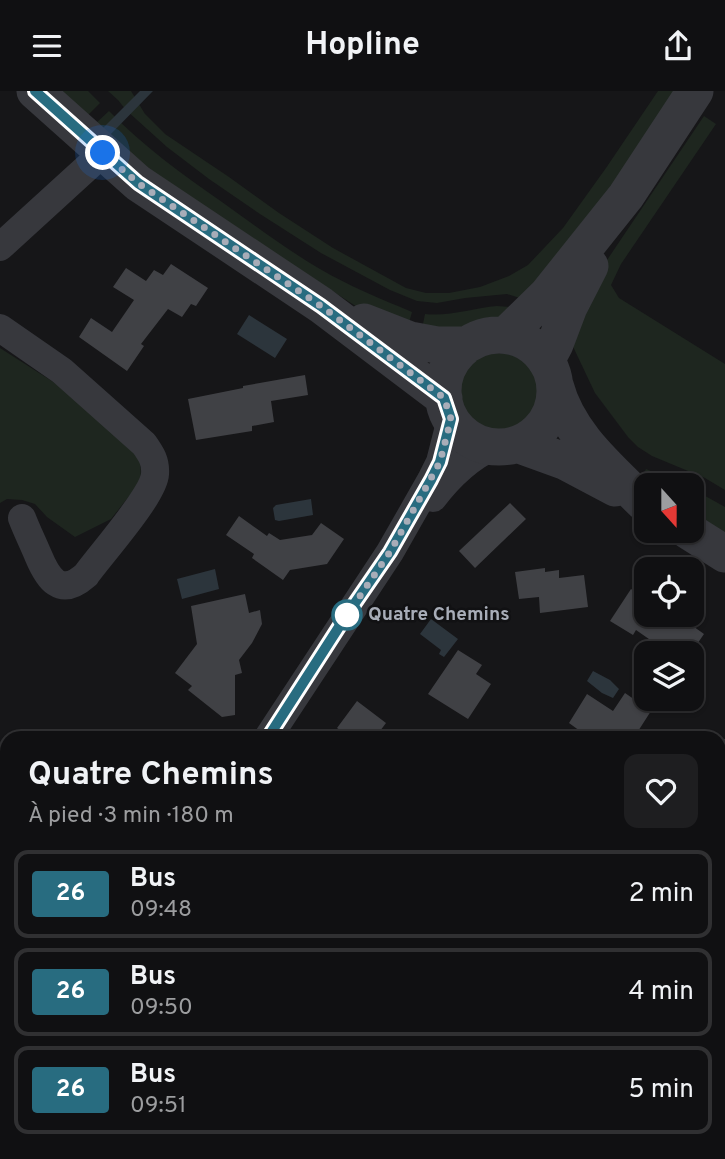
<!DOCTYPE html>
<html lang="fr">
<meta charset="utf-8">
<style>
:root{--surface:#101012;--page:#1e1e20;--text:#f1f3f6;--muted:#9c9d9f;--line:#303032}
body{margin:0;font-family:Overpass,sans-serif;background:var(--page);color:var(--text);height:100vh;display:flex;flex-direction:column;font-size:26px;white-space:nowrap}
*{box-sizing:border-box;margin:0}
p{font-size:23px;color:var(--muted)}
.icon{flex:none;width:38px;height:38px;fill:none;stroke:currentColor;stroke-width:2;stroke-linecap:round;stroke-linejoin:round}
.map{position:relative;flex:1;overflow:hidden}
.side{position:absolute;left:0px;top:640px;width:726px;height:429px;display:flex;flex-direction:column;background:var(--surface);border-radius:21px 21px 0 0;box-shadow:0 2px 5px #0004,0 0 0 2px var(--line)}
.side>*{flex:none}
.badge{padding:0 14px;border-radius:5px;font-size:24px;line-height:46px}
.needle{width:46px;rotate:159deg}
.tools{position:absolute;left:634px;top:382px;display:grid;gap:14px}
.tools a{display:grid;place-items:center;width:70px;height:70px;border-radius:14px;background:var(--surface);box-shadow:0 2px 5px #0004,0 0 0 2px var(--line);font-size:35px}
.you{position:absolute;width:35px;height:35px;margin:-18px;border:5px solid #fff;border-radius:50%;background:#1a73e8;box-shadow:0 0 0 10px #1a73e833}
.map>.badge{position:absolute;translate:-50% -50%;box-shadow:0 0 0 4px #fff}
.round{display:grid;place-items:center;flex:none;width:74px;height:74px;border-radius:14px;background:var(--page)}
.overview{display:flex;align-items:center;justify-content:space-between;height:119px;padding:0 28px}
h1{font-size:33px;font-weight:700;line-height:52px}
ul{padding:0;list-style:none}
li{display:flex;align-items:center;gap:21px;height:88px;margin:0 14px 10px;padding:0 14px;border:4px solid var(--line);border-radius:14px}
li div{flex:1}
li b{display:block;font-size:26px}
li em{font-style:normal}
li .badge{min-width:77px;font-weight:700;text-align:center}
header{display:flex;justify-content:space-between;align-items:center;height:91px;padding:0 28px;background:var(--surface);font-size:32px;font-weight:700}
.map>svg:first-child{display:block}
</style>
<header><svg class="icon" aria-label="menu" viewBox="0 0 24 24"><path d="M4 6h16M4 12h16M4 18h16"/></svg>Hopline<svg class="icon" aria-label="share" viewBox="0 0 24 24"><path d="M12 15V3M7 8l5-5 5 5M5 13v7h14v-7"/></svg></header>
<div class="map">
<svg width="725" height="1068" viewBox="0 0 725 1068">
<rect width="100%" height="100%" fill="#161618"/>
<path fill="#1e261f" d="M60,0H88L100,12L85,27Z
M108,0H131L145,23L165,43L229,86L279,122L333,157L406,197L426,202H449L480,196L509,185L528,174L563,137L606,77L658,0H680L630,74L526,209L507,203L465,207L437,212L417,210L390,199L321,162L260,123L209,88L167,56L126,19L118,9Z
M109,20C143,55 182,83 222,111C254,134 286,158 320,178C349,195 381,208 412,221L407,239L371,225L146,79L95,33Z
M704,25L716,33L621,173L611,194L619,207L725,273V399L705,387L652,365L638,356L628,346L595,302L568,245L603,175Z
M497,215L510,216L505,232L480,236L470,242L421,243L425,223C448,226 474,217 497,215Z
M0,257L83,310L140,365L141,390L111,428L75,446L47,426L35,413L22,409L7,408L0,412Z
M460 301a39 39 0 1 1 78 0a39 39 0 1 1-78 0Z
M646,378L684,394H646L640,390Z
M691,397L725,416V445L691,423Z"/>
<path fill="#2c353c" d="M140,0H153L108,46L101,39Z
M249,224L287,248L275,267L237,243Z
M311,408L313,424L279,430L275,429L273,417L276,414Z
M215,478L219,498L182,508L177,488Z
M431,528L458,548L444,566L439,563L441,559L420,543Z
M593,580L610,589L619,598L613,607L602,602L587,590Z"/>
<path fill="#404145" d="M171,173L208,197L196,215L191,213L182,226L168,218L141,253L144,255L127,280L79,246L91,227L112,241L134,209L113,196L126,177L146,190L154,179L163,184Z
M305,284L308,304L271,310L274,331L252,335V340L196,349L188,308L243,297V295Z
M510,412L526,428L475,477L459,460Z
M239,425L267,445L269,442L280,449L312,444L321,432L344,448L327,473L290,479L283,489L252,467L254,463L226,444Z
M545,477V481L559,479V487L584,484L588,516L540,522L539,506L519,508L515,481Z
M631,498L646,508V523H676L704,543L691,562H669L636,539L633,544L610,530Z
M245,503L249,522L260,519L262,533L252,552L239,569L242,582L235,584V624L222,626L188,599L192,595L175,582L197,553L191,515Z
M458,559L482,574L476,583L491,593L468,628L428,603Z
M625,602L651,620L633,648H591L569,632L587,603L613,620Z
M357,610L386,632L374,648H352L337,637Z"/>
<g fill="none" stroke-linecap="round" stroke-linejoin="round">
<path stroke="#37383d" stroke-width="28" d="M0,156L103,62
M0,237L62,280L144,353C151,363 156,370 155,383C154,404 101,463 86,484C60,507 48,488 38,464C33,452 27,440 22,427
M433,407C449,386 470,366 494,355
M267,648L390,461L431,389L440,371L451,328
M719,662H725
M719,801H725
M0,954L7,950"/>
<path stroke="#37383d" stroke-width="37" d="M35,0L138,92L321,214L444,307
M364,231L410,249L437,254H467
M506,244L547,204L626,105L695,0
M443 300a56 56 0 1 1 112 0a56 56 0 1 1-112 0Z
M546,270L555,253L569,216L590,175
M555,294C568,344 609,377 644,412
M517,353L564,370L615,397
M687,439L725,463"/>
</g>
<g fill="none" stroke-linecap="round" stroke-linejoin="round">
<defs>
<path id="line" d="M35,0L138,92L321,215L444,307L451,328L440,371L431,389L390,461L346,525L267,648"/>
</defs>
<use href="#line" stroke="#fff" stroke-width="16"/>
<use href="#line" stroke="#286c80" stroke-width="10"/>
<path stroke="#a8adb8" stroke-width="7" stroke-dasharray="0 12.6" d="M103,62L138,92L321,215L444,307L451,328L440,371L390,461L347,524"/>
</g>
<circle fill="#fff" stroke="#286c80" stroke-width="3.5" cx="347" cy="524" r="14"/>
<g text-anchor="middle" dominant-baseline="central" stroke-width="5" stroke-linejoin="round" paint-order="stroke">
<g font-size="19" font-weight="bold" fill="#a8adb8" stroke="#111113" text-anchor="start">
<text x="368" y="524">Quatre Chemins</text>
</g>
</g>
</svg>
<div class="tools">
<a><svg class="needle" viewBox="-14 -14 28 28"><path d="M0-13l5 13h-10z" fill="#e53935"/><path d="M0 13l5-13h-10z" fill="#9c9d9f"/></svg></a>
<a><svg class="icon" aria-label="locate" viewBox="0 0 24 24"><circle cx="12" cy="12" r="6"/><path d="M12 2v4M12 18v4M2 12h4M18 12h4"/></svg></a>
<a><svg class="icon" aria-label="layers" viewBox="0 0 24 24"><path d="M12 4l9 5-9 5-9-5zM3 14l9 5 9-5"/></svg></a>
</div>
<div class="you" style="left:103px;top:62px"></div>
<section class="side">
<div class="overview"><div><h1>Quatre Chemins</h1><p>À pied · 3 min · 180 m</p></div><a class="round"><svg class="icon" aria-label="heart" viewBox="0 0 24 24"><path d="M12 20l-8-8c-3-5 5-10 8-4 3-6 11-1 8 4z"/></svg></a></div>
<ul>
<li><span class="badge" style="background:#286c80;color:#fff">26</span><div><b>Bus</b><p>09:48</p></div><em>2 min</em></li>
<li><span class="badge" style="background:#286c80;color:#fff">26</span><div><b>Bus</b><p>09:50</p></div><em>4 min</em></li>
<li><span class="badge" style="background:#286c80;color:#fff">26</span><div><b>Bus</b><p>09:51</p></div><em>5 min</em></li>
</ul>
</section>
</div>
